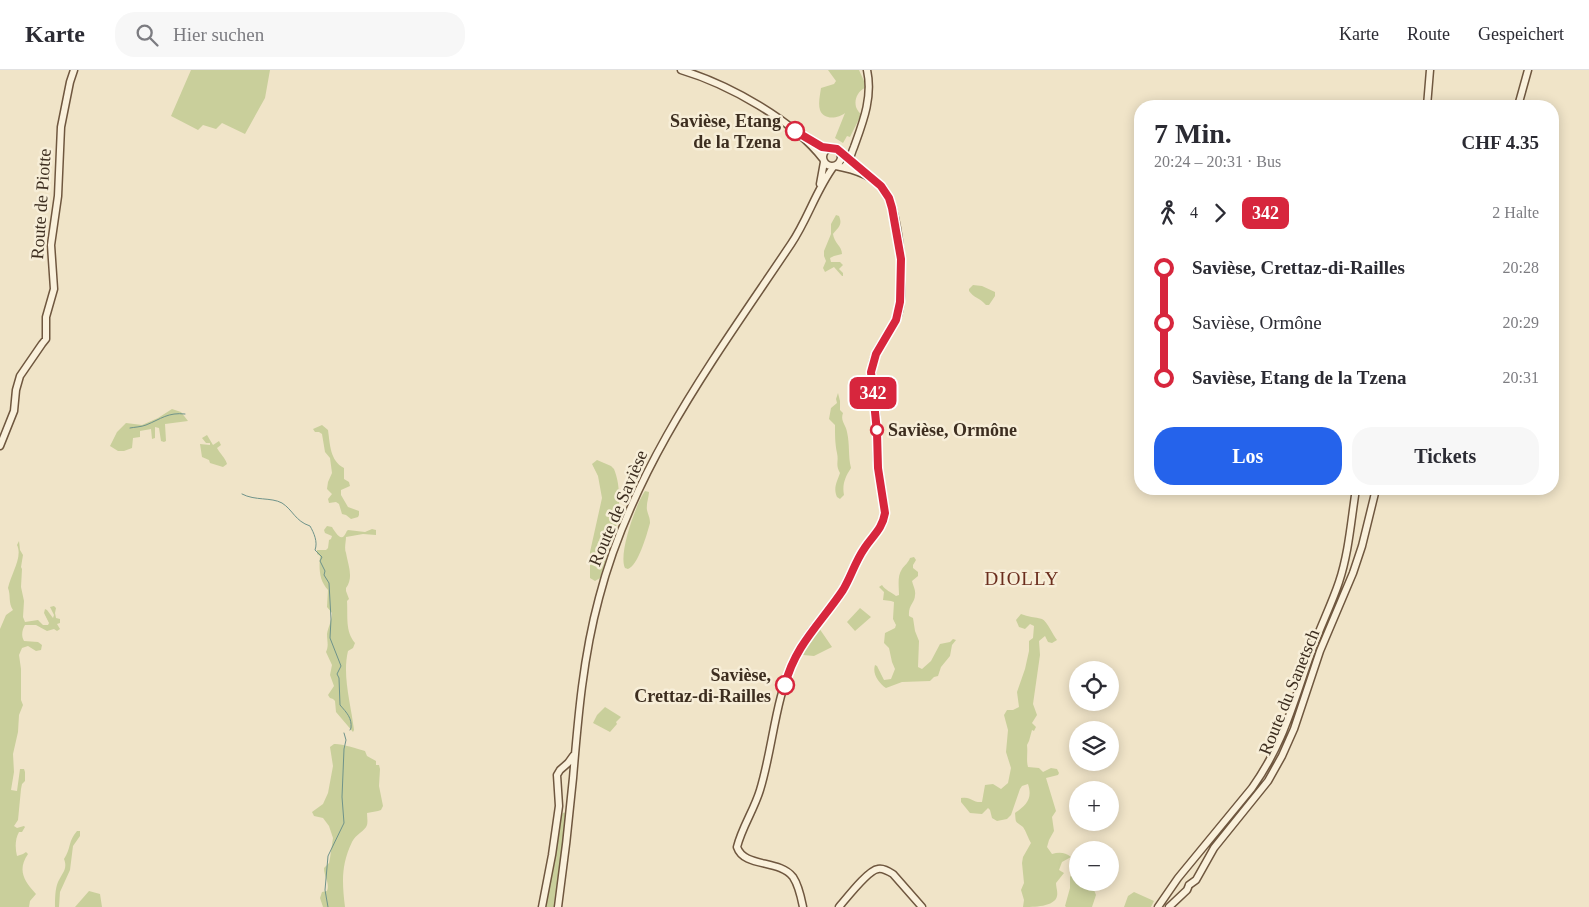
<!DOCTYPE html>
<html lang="de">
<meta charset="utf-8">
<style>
:root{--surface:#fff;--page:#f7f7f7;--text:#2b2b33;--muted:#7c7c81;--line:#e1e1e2;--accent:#2563eb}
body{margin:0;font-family:Georgia,serif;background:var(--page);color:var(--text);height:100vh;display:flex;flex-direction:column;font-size:19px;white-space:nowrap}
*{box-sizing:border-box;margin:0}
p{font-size:16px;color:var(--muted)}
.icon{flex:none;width:28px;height:28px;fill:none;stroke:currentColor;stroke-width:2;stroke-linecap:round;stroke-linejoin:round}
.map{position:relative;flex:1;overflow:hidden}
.sheet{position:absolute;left:1134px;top:30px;width:425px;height:395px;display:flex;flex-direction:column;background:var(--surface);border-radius:20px;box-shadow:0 2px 12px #0003}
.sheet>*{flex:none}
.badge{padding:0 10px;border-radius:8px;font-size:18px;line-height:32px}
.buttons{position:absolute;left:1069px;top:591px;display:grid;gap:10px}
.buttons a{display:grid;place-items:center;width:50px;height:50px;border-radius:50%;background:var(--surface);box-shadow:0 2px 12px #0003;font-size:25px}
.map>.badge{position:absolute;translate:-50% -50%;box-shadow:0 0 0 2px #fff}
.legs{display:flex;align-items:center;gap:8px;height:55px;padding:0 20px;font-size:16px}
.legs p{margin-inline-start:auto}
.head{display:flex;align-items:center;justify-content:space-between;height:85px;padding:0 20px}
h1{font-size:28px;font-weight:700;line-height:38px}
.button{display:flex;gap:10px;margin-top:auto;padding:10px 20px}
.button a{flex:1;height:58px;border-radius:20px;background:var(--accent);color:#fff;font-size:20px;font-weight:700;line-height:58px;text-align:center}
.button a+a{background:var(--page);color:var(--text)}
ul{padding:0 20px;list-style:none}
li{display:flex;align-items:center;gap:18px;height:55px;font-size:19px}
li i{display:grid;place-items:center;width:8px;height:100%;margin:0 6px;background:currentColor}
li i::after{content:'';width:12px;height:12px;margin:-6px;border:4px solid;border-radius:50%;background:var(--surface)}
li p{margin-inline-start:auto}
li:first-child i{background:linear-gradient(#0000 50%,currentColor 0)}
li:last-child i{background:linear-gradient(currentColor 50%,#0000 0)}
header{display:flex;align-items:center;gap:30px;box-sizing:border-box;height:70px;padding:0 25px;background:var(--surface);border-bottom:1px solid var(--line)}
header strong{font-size:24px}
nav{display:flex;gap:28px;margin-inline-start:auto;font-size:18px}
.search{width:350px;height:45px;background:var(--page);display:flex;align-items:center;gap:12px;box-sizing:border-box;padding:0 18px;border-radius:20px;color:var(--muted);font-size:19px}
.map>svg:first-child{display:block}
</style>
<header>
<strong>Karte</strong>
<div class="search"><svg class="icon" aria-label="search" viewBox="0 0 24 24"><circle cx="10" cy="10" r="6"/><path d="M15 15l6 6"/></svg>Hier suchen</div>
<nav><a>Karte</a><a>Route</a><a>Gespeichert</a></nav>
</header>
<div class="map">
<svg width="1589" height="837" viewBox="0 0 1589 837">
<rect width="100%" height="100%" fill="#f0e4c8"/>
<path fill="#c9cf9b" d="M191,0H270L265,28L245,64L222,53L216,59L203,55L198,60L171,46Z
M828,0H859L864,11L865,18C858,21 854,29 856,37C857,40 860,43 861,45L850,67L847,66L843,73L835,68L845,43C839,48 824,51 820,40C818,34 820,25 821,18L834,14L836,11Z
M836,145L839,146C843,155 838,158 833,164C834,173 842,176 842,184L834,186L830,188L831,192H840L843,195L839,199L843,203V206H842L834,197L825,202L823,198L826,191L824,186V181L831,164V154Z
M973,215L982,216L995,222V226L989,235H986C980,228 974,228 969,221V219Z
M838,323L840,331V340L843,343C840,351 846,355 847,362C850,375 848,386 851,398C845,407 842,415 844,425L840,429L837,427C833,418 837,412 840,403C835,394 839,392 837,383C835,373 835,366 835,355L829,349L831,338L837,333L836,329Z
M172,339L181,342L188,351L165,354L166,371L164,372L161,371L159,358L155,357V368L152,369L151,359L140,361V367L133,368L132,378L124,381H118L110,376L117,362L126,353L142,355L158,348Z
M322,355L328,360C330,374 330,391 344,398V409L349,412L350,416L341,420V425L348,437L359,441V445L358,447L351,449L346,445L342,444L339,434L336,432L329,433L328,429L332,424L327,419L328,412L332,403L330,388L325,382L322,364L319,362H315L313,359Z
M207,365L213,375L219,371L221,375L217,378C220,384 225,387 227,394L223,397L210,393L209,390L202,387L200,374L210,375V373H206L202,368Z
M597,390L611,396L614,399C621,416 620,439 616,457L600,508L595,511L590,508V482L602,428L598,406L592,394Z
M645,421L649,422C649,427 646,434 647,440C648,445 650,447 650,453C647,464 638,496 628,499L625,498C618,484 636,434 645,421Z
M327,456L332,457C334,460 340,471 344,466C346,464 346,461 348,460L365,462L372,459L376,460V465L363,464L346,467C346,472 344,478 346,483C348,495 354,507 346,518V521L349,529L347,531C348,546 345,561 355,573L353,578L348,581C342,606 351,634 354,660L353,662L336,642L335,631L333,629L330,628L328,625L334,616L330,605L332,595L326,582C329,576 327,571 327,564C328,557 332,551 332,543L327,537L328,520C319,510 319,499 320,486L317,484V480H326L328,478L329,470L331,469L332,466L325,463L324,460Z
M19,471L20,480L23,485L21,497L22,499L21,517L24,531L23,547L25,552L38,550L43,555H48L49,553L44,543L45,539L47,540L53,548L54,545L50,537L54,536L56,538L55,543L56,548L60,549V553L57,554L60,559L57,561L54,559L47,561L36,555H25C22,560 21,566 24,571L38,572L42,575L41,580L36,581L28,576L22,578L19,585L21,599V630L23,635L19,645L18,662L13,684L14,702L11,720L17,721L20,699H24L25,702V711L22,714L21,719L18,750L14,756L17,758L24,756L25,757L22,762H19C15,769 15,778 17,786L23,784L26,782L28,784C17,800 24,811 36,824L30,831L29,837H0V559L6,545L13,540C8,533 11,525 8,518C11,504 23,487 17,475Z
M914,487L916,490L913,495V498L918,502V506L912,511C913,516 916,520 915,525C915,533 908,535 909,546L913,548L915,561L919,571L918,597L922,599L931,591L940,574L950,572L953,569L956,570L952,575L950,586L941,597L938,606L934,607L930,611L902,612L886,618C879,613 872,604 875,595L877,596L884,610L891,609L895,599L892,592L889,578L884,573L885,563L895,558L896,555L893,549L894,532L891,531L883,530L884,522L879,517L882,515C885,520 891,522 896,526L899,525C899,517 897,506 902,499C905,495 908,493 910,488Z
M860,538L871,547L855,561L847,552Z
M1021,544C1028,547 1035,547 1042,549C1047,551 1053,565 1057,570L1052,573L1048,572L1045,566L1039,571L1040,585L1033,634L1037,645L1032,653L1036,657L1034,661L1032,660L1029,671L1027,675C1028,683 1026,690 1028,697L1039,698L1043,702L1051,698L1057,699L1059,703L1058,705L1046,708L1056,741L1052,747L1054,761L1049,770L1047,777L1052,784C1059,782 1065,782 1071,787L1062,792L1059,800L1064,803L1056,813C1056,817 1058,822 1057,826C1055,837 1033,837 1023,837L1024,830L1021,820L1024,813L1022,793L1023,787L1031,773C1028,768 1026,761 1023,757C1015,751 1016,754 1015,743C1026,735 1033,729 1028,714L1022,716L1020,719L1011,745L1007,749L997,751L992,748L990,740L988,738L982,744L970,743L961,732V728C972,726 972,733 982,732L985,715L993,714L1001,719L1008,713L1011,698L1006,682L1008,660L1004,645L1007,640H1013L1019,637L1017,622L1025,599L1029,581V571L1033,568L1034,556L1030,554L1025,559L1019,557L1016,550Z
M819,558L832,577L814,586L803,585L802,582Z
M605,637L621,647L616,652L617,654L610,662L593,653L597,645Z
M334,674C339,673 359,679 365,681L367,686L376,691V695H379L380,699L379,716L383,736L381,740L378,741L367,743C367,747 368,751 367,755C365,761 356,764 352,772C341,795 342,812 345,837H323L320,828L322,822L327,821C330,813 324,807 324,798L329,793L330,788L333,768L329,756L323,748L314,746L312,742L323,734L328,723L333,696L330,677Z
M567,742L555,837H544L553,800L560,749L563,743Z
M77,761H80V766L73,776L70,800L60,822L59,837H55C55,829 55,819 58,812C62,803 68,799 64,789C71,779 68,771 77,761Z
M1077,785L1078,812L1097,813L1094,815V820L1096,825L1092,837H1066L1065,836L1070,818V807L1075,800Z
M89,821L100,824L102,837H75Z
M1134,822L1154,831L1151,837H1124L1128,826Z"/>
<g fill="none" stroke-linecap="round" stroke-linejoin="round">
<path stroke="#6f938a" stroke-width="1" d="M130,358C135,357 141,357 146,355C161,349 168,342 185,344
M242,424C255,431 271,427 282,433C293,440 295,451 310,456C314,463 318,472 315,480L322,487L320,491L325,501L324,505L329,513L331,549L330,568L341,596L337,604L339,608L340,635C347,643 352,648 351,658L350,660
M328,837L325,820L328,786L344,753L342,727L344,679L346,670L344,663"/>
<defs>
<path id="secondary" d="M681,0C728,14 793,50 823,89
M1427,36L1430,0
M1518,36L1528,0
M823 87a9 9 0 1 1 18 0a9 9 0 1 1-18 0Z
M844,97C851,90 850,86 854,77C863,52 873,27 867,0
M820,114L824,92
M0,376L14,341L16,320L20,306L42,274L46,269V247L54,219L51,175L58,126L61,57L70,12L74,0
M1189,815L1196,810L1214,778L1268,711L1282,686L1294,659L1320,581L1353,503L1362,476L1376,419
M542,837L552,785L559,736L557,705L560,700L568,693L573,686
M558,837C564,794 569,751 573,708C578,648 583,587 599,528C633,396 716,286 791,174C808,149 816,120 834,96
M803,837C801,827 799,816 793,807C779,789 744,798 737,777C742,757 754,740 760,720C773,678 775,627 795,588C807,562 828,543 844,519C852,507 856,491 864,478C873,465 882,460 885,443C883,428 880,413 878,398C876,380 877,363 876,345C874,330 870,314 872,299C873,279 891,264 898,245C906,218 900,140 883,118C872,105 852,99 836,96
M839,837C846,829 868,800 878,799C883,798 888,801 893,804L922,837
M1158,837L1178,808L1252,718C1284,673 1293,633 1311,583C1319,559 1331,536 1339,512C1349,482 1351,450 1356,419
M1169,837L1187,820L1189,815"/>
</defs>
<use href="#secondary" stroke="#6f573f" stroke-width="9"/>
<use href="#secondary" stroke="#faf1dc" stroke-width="6"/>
</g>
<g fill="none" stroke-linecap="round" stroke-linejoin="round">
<defs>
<path id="line-1" d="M785,615C795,575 821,553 843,520C851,507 855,492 864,479C873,465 882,460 885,443L878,398L877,362L871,302L876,284L896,250L900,232L901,189L892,138L889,128L881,116L837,79L822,77L795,61"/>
</defs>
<use href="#line-1" stroke="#fff" stroke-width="11"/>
<use href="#line-1" stroke="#d7263d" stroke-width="8"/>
</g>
<g fill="#fff" stroke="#d7263d" stroke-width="2.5">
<circle cx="795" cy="61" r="9"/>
<circle cx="877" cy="360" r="6"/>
<circle cx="785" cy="615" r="9"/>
</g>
<g text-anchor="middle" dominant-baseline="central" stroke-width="5" stroke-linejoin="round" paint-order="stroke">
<g font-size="18" font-weight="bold" fill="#3d2e20" stroke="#f7eed8" text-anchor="end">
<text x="781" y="51">Savièse, Etang<tspan x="781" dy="21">de la Tzena</tspan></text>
<text x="888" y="360" text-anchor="start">Savièse, Ormône</text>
<text x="771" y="605">Savièse,<tspan x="771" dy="21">Crettaz-di-Railles</tspan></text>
</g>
<g font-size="18" fill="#3d2e20" stroke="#f7eed8">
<text transform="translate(41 134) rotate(-86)">Route de Piotte</text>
<text transform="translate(618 438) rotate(-67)">Route de Savièse</text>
<text transform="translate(1289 622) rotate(-68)">Route du Sanetsch</text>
</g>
<g font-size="19" letter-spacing="1" fill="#6b2e1e" stroke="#f7eed8">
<text x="1022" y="508">DIOLLY</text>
</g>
</g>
</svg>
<div class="buttons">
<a><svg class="icon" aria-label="locate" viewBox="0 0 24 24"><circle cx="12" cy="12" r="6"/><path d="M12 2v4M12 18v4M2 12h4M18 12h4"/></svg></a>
<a><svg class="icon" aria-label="layers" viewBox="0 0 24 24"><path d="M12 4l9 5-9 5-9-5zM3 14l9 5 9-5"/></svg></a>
<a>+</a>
<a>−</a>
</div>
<b class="badge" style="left:873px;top:323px;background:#d7263d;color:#fff">342</b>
<section class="sheet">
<div class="head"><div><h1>7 Min.</h1><p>20:24 – 20:31 · Bus</p></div><b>CHF 4.35</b></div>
<div class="legs"><svg class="icon" aria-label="walk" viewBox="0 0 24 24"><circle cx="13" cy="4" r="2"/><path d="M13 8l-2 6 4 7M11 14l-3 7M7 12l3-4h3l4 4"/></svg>4<svg class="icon" aria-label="forward" viewBox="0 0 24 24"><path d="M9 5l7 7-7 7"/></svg><b class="badge" style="background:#d7263d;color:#fff">342</b><p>2 Halte</p></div>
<ul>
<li><i style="color:#d7263d"></i><b>Savièse, Crettaz-di-Railles</b><p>20:28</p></li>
<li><i style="color:#d7263d"></i><span>Savièse, Ormône</span><p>20:29</p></li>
<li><i style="color:#d7263d"></i><b>Savièse, Etang de la Tzena</b><p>20:31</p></li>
</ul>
<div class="button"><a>Los</a><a>Tickets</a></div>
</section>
</div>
